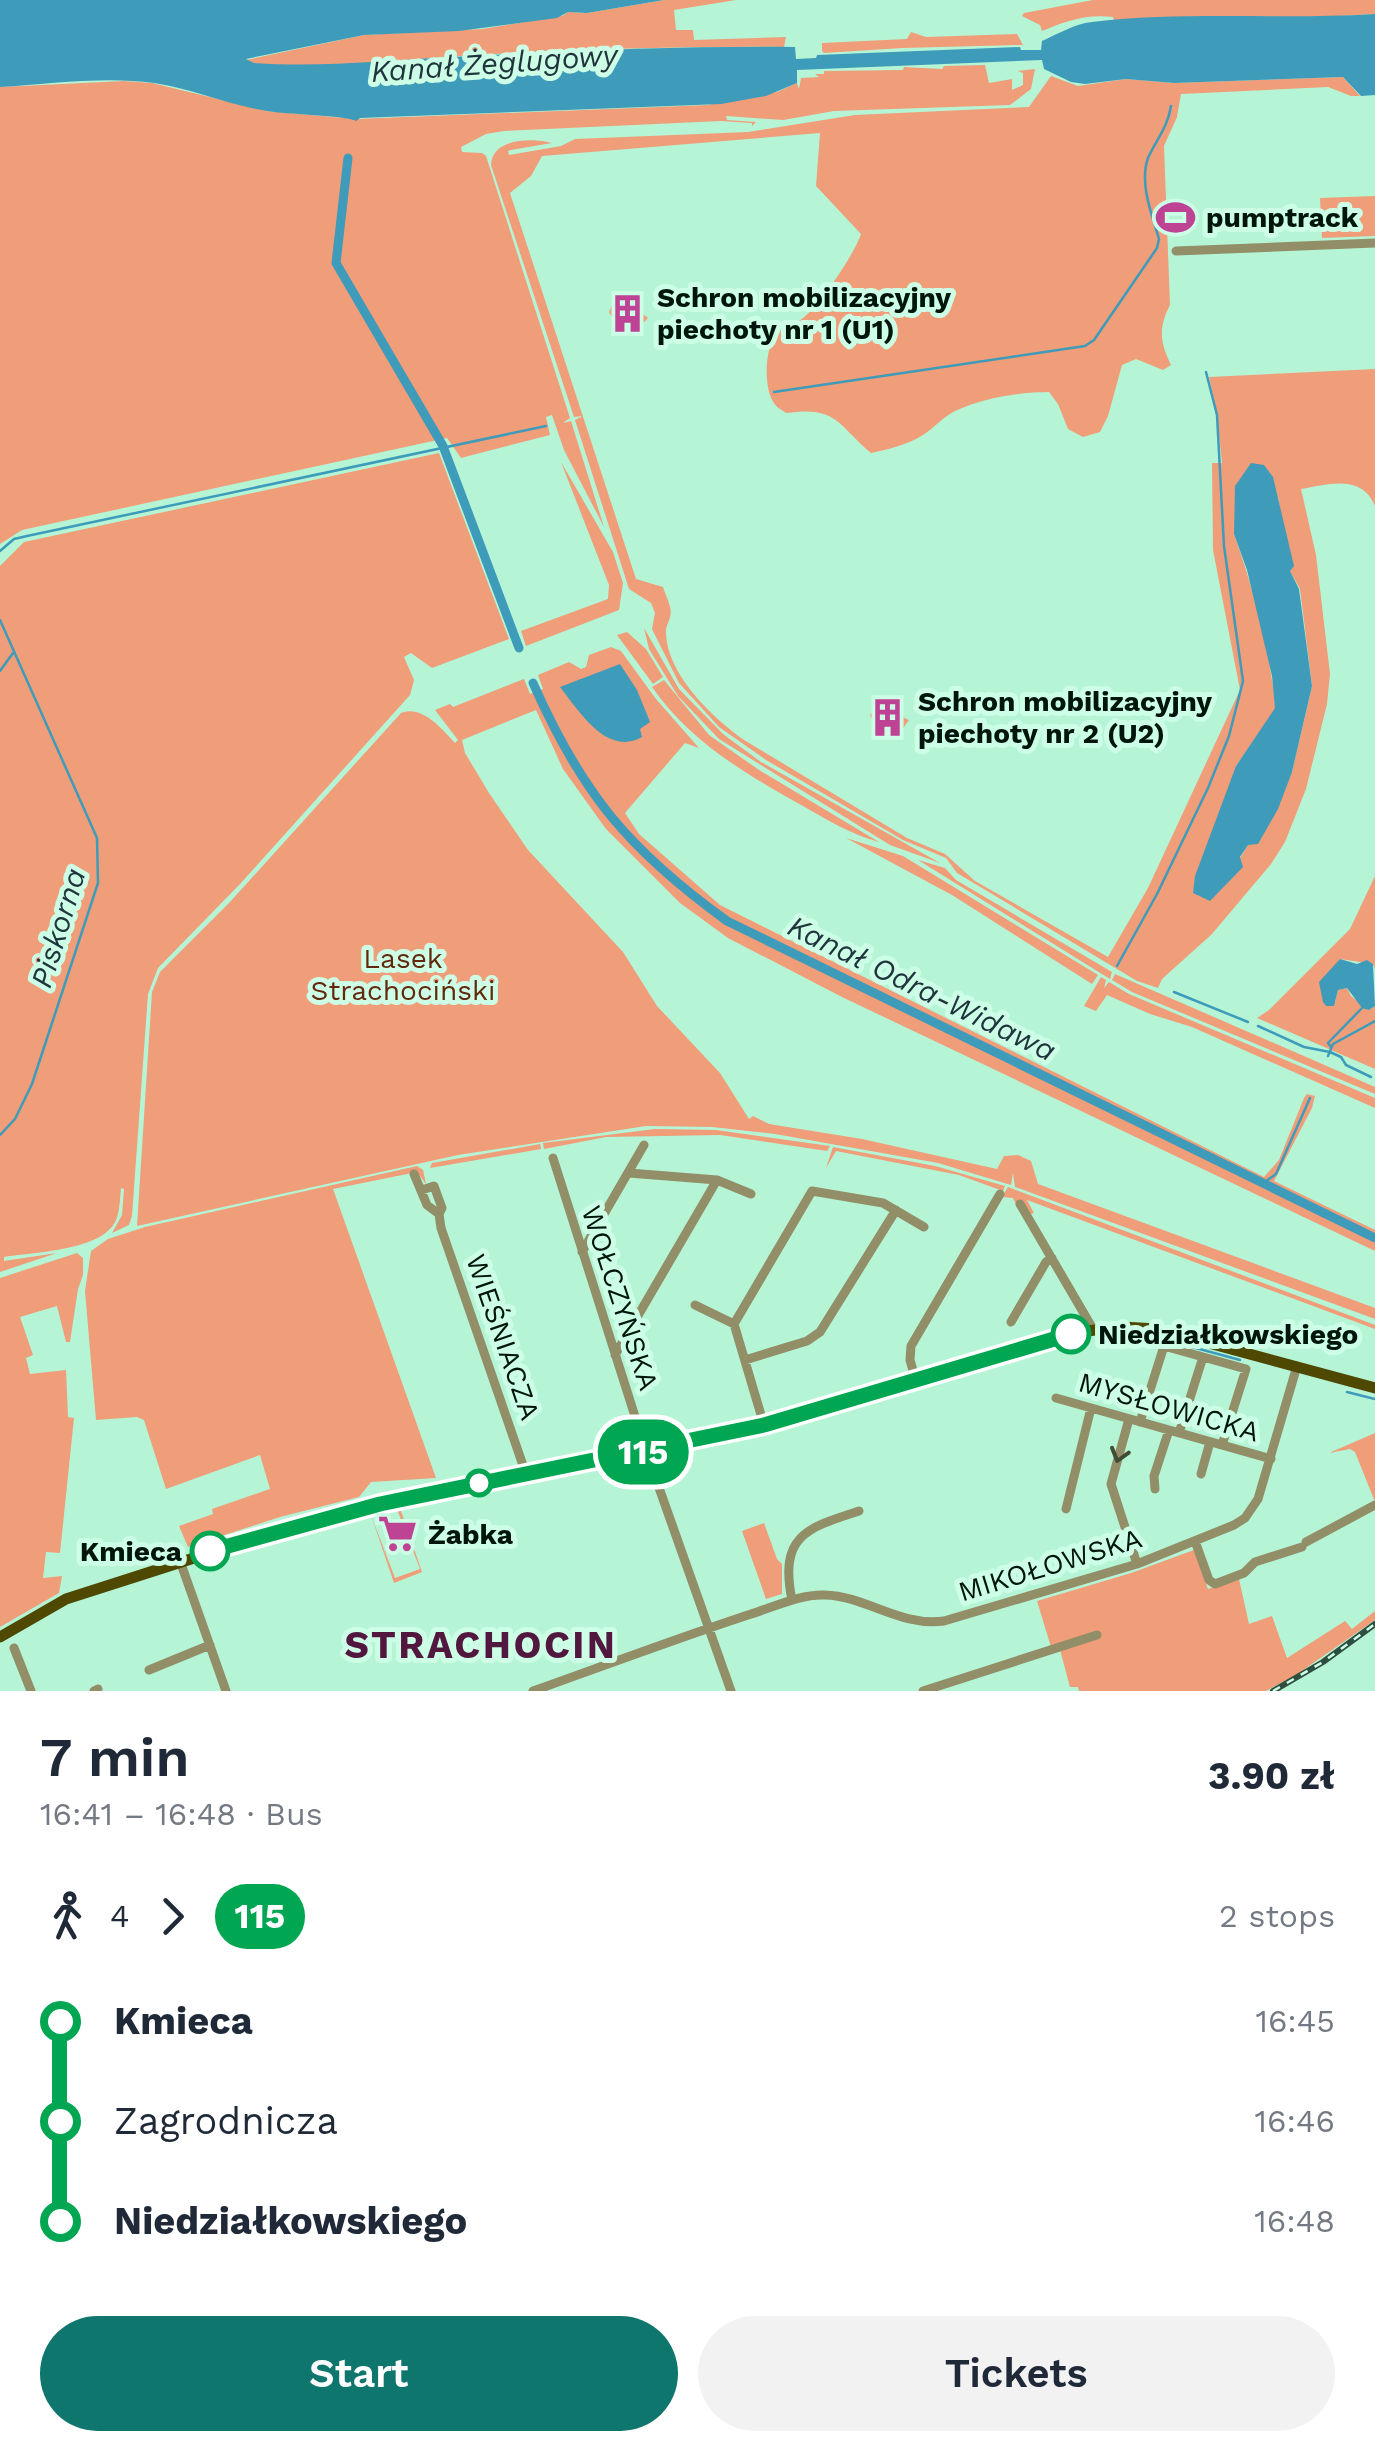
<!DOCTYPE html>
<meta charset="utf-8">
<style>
:root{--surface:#fff;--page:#f2f2f3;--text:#1f2937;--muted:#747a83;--accent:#0f766e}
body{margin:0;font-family:"Work Sans",sans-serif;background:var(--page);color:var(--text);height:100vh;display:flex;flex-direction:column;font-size:38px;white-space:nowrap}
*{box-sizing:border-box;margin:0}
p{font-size:32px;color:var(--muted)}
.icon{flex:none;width:55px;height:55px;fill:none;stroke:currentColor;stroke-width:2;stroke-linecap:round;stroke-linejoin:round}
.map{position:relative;height:1691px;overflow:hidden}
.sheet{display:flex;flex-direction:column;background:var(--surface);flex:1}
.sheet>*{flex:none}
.badge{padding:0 20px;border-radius:32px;font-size:35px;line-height:65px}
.map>.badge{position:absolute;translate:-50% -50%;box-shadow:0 0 0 5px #fff}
.legs{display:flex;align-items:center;gap:15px;height:110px;padding:0 40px;font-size:32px}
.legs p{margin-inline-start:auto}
.head{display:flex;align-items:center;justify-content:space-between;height:170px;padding:0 40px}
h1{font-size:55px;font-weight:600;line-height:75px}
.cta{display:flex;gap:20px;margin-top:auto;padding:20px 40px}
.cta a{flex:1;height:115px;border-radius:60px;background:var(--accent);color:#fff;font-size:40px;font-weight:600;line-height:115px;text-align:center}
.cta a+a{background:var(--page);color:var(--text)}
ul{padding:0 40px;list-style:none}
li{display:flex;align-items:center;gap:35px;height:100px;font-size:38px}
li i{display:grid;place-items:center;width:15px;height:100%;margin:0 12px;background:currentColor}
li i::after{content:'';width:25px;height:25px;margin:-12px;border:8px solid;border-radius:50%;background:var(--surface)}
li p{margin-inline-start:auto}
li:first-child i{background:linear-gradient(#0000 50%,currentColor 0)}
li:last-child i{background:linear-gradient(currentColor 50%,#0000 0)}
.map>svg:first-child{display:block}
</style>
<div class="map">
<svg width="1375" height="1691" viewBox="0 0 1375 1691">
<rect width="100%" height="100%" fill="#b5f5d6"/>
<path fill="#f09d79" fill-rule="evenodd" d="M664,0H736L674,10L676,30H693L694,40L786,37L784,47C671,46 558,50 445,57C400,60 283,77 246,60L364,35L482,29L562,16L568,12L587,13Z
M1093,0H1375V14C1288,20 1201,17 1114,21L1113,17C1085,14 1067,21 1042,31L1040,25L1022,16L1024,13Z
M911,32L926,37L1017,34L1023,45L902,48L824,53L822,51V43L907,39Z
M985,65L989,83L1012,79V90L1023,85V73L1018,71L1035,69L1031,89L1010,105L834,111L783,120L726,116L727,120L756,122L752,126V123L721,121L504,131L486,134L461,147L462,152L482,153L486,156L570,418L563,423L571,421L604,527L564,450L552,415L546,417L550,435L461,458L447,438L22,530L0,544V87L124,81L152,83L267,111L356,119L707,105L777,92L797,83L799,89L801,78L819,77L815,74H824V71L903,70L904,67L942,69L944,66Z
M1051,76L1078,86L1126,79L1174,83L1343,77L1360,96H1351L1328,87L1181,94L1177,117L1164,146L1170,305C1158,328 1160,342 1171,365L1163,370L1136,359L1122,365L1108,416L1100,432L1083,437L1068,429L1058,404L1049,392C1019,392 983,398 955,411C943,417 935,427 923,435C907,445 889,449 871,453C836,423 837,406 786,413C782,410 776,407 774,403C763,387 765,348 776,334C783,326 795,325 803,318C820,305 854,255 861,234L816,186L820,133L542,156L531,176L510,193L636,579L663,587C666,597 673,608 670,617C669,622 665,628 666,633C667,675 713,718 744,740L907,838L945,854L975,881L1108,957L1148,888L1240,690L1213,550L1212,463H1222L1217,415L1209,377L1375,369V506C1362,474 1329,484 1301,489L1316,555L1330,674L1327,704L1306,789L1285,842L1271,864L1212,934L1162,979L1158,988L1137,981L957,873L946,858L903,840L766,760L719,727L679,683L652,629L655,613L651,603L629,589L575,420L583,416L574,417L491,165C492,137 535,138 552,143L511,150L508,151L509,155L561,146L575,139L748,132L855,115L1029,107ZM1278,497L1290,571L1300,589L1312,686L1292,772L1240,858L1236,766L1276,708C1269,649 1254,590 1234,534Z
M1375,196V236L1322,238L1320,198Z
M622,298L648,318L635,331L616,324L609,312L612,305Z
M439,453L509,639L432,668L411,653L404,657L414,680L410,695L240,884L158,968L148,994L132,1216L129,1225L112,1233L122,1215L124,1189L121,1188C120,1198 120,1210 116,1220C103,1251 33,1252 4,1257V1261L57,1253L0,1272V566L24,542Z
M561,462L613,552L623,583L619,610L526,646L521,631L608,599L609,585Z
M644,628L679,689L723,734L761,762L940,863L890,845L719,739L678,696L649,649Z
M627,632L646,649L663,677L653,684L617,635Z
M611,647L621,651L656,699L699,748L685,743L625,813L639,834L720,905L1264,1177L1279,1160L1304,1098L1307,1094L1315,1096L1312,1108L1274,1181L1375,1230V1251L842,997L728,938L680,903L606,829L563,769L536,710L462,740L465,753L489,793L528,850L623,952L657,1006L720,1073L749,1119L753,1116L769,1124L862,1139L997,1169L1004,1156L1018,1155L1031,1161L1038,1184L1375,1308V1319L1015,1187L1013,1173L1011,1185L938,1163L775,1134L712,1127L646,1126L458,1155L137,1226L152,992L160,972L229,903L401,713C422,705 441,728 455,743L458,740L435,710L450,704L453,707L524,679L530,694L543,689L538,675L569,662L581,669L586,667L589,655Z
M664,680L709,735L759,770L879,842C853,835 827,820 803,806C746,774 690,742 652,687Z
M877,706L909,720L901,731L873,722L870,715Z
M846,838L903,856L1098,975L1092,984L952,895Z
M918,860L945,868L956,880L1112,972L1110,979Z
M1375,876V969L1373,964L1340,959L1334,1006L1338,990L1347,988L1351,996L1369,1010L1375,1006V1069L1257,1018L1269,1010L1350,929Z
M1115,974L1375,1087V1094L1132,992L1112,980Z
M1101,977L1106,980L1104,988L1109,982L1129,994L1375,1098V1108L1192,1027L1150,1014L1107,995L1096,1011L1084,1006Z
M655,1129L716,1130L830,1146L827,1151L720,1135L606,1137L544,1149L543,1143Z
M540,1144L541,1149L430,1168L432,1163Z
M833,1147L935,1166L1005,1186L1003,1191L959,1175L836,1151L826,1168Z
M417,1166L423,1170L426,1184L417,1172L333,1189L436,1478L371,1482L359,1497L280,1517L188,1547L179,1526L213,1514L212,1509L270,1489L260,1455L166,1489L144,1420L137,1417L96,1420L85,1291L91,1251L108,1239L145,1227Z
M1008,1187L1375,1325V1329L1027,1200L1034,1213L1031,1214L1022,1201L1016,1204L1013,1198L1002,1197Z
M77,1253L83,1258V1275L78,1289L70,1342H66L57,1306L20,1317L33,1355L26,1358L30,1374L66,1370L68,1417L74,1418L60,1553L46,1552L43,1578L62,1576L59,1593L0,1627V1278Z
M1375,1433V1502L1355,1452L1350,1449L1329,1453Z
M400,1508L422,1572L394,1583L371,1515L395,1578L420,1569L397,1509Z
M764,1523L777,1559L782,1564V1594L766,1599L742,1531Z
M1194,1550L1208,1589L1239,1579L1249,1624L1272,1616L1287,1658L1345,1621L1352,1629L1375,1611V1620L1296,1675L1266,1691H1079L1078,1687H1070L1059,1646L1051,1647L1037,1601L1131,1573Z"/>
<path fill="#3e9bba" d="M0,0H664L587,13L568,12L557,18L459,31L364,35L246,59L254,63C321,68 385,60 452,57C566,51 681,46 795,47L796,59L816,58L817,55L1020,47L1021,50H1041L1042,41C1058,34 1074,24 1092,22C1184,11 1281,20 1375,14V95L1361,96L1343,77L1174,83L1126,79L1085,84L1071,82L1044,69L1042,60L797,70V83L766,96L721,104L360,118L356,121C348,116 290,114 274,112C233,107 194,89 154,83C104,76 50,84 0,87Z
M1251,463L1264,465L1273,477L1294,566L1290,571L1299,589L1312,686L1292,772L1278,809L1258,844L1248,845L1240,857L1243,867L1210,901L1193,893L1195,876L1236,766L1275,708L1272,676L1247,570L1234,534L1235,486Z
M620,664L637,690L650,722L640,729L642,737C607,757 579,711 560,687Z
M1340,959L1357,964L1367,960L1373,964L1375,1006L1369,1010L1362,1008L1347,988L1338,990L1334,1006H1326L1323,1002L1319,982Z"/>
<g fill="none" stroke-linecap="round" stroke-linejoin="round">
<path stroke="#3e9bba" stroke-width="2.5" d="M774,392L1085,346L1094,340L1157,248L1159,239C1152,215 1139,183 1148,158C1156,140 1168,127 1171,106
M0,551L14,539L27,536L546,426
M0,620L97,838L98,883L32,1084L15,1119L0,1135
M0,671L13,653
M1117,966L1157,894L1208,788L1229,736L1243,681L1224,546L1217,415L1206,372
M1174,992L1248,1022
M1258,1026L1304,1047L1330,1052L1341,1057L1346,1065L1371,1077
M1331,1047L1328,1043L1362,1008
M1328,1056L1333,1044L1375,1021
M1262,1184L1276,1174L1310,1098
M1104,1337L1141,1334L1161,1339
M1170,1341L1240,1360
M1347,1392L1375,1399"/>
<path stroke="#3e9bba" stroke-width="9" d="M348,158L336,263L443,446L519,648
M533,683C582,794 629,850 727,921L1375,1238"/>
<path stroke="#928e67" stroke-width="9" d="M1176,251L1375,243
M553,1158L646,1451L731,1691
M629,1173L717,1180L751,1194
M414,1174L427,1205L439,1214
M422,1190L434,1186L442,1208L439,1214L441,1228L526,1474
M1020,1204L1093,1329
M582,1252L644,1145
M695,1305L734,1324L812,1191L883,1203L924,1227
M1011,1322L1046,1262L1052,1258
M734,1324L764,1425
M615,1355L717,1180
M745,1360L807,1341L820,1332L896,1210
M916,1381L910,1360L911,1346L1000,1194
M1056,1398L1271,1459
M1129,1419L1111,1484L1137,1564
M1140,1422L1164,1346L1246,1369L1222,1445
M1179,1433L1203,1357
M1201,1474L1210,1442
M1155,1489L1154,1476L1169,1430
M1066,1509L1091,1408
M1195,1541L1209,1580L1215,1584L1244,1573L1255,1562L1302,1547
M1306,1542L1375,1505
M180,1561L226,1691
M792,1600C779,1536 806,1528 859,1511
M14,1648L31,1691
M149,1670L210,1645
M94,1691L98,1689
M533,1691C606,1665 678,1638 751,1614C774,1607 800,1594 825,1595C866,1596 900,1627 944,1621L1137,1564L1234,1525L1245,1518L1258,1499L1297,1366
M923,1691L1097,1635"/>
<path stroke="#4e4800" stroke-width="11" d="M0,1637L66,1599L300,1524L431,1493L747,1430L1078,1332L1122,1327L1157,1329L1375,1388"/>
<defs>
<path id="rail" d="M1273,1691L1323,1662L1375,1624"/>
</defs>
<use href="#rail" stroke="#2e4e3f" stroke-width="6"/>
<use href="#rail" stroke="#cdffe6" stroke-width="2.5" stroke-dasharray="8" stroke-linecap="butt"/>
</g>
<defs><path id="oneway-chevron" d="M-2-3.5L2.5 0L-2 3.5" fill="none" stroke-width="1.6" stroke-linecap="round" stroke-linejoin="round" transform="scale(2.5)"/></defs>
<use stroke="#424c35" href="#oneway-chevron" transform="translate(1119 1455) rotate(106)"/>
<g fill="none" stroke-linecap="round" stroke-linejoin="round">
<defs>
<path id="line-1" d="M210,1551L380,1504L764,1425L1071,1334"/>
</defs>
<use href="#line-1" stroke="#fff" stroke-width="22"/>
<use href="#line-1" stroke="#00a651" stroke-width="15"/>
</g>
<defs>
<symbol id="stadium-bare" viewBox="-9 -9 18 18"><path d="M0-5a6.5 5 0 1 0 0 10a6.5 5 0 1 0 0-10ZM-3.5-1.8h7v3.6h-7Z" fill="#be4394" stroke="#cdffe6" stroke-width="2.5" paint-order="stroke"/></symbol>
<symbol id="building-bare" viewBox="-9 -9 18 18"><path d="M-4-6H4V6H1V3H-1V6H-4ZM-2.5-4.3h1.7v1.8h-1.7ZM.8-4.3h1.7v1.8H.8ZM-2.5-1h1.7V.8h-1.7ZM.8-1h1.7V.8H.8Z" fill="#be4394" stroke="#cdffe6" stroke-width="2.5" paint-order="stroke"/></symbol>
<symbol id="supermarket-bare" viewBox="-9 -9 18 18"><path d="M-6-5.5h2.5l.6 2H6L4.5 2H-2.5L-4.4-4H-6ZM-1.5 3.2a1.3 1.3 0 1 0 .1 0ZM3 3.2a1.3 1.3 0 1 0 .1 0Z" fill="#be4394" stroke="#cdffe6" stroke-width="2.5" paint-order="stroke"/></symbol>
</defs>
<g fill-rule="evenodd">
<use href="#stadium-bare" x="1148" y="190" width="55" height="55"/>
<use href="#building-bare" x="600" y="286" width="55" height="55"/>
<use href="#building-bare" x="860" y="690" width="55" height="55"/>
<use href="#supermarket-bare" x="370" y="1506" width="55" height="55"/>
</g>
<g fill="#fff" stroke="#00a651" stroke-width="5">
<circle cx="1071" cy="1334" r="18"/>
<circle cx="479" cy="1483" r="12"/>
<circle cx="210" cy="1551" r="18"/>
</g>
<g text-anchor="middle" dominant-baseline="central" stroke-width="10" stroke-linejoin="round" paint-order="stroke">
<g font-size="28" font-weight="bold" fill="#00160c" stroke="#cdffe6" text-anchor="start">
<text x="1206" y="217">pumptrack</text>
<text x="657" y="297">Schron mobilizacyjny<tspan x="657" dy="32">piechoty nr 1 (U1)</tspan></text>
<text x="918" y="701">Schron mobilizacyjny<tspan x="918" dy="32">piechoty nr 2 (U2)</tspan></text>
<text x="428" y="1534">Żabka</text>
</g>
<g font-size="28" fill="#62280d" stroke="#cdffe6">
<text x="403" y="958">Lasek<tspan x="403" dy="32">Strachociński</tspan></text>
</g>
<g font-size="28" fill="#00160c" stroke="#cdffe6">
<text transform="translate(620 1298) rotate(72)">WOŁCZYŃSKA</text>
<text transform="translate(503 1337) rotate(71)">WIEŚNIACZA</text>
<text transform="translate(1169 1407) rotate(16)">MYSŁOWICKA</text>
<text transform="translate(1050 1565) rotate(-17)">MIKOŁOWSKA</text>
</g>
<g font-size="28" font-weight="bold" fill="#00160c" stroke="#cdffe6" text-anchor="start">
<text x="1098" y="1334">Niedziałkowskiego</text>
<text x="182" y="1551" text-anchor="end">Kmieca</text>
</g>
<g font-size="30" font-style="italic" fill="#1f343c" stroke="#cdffe6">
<text transform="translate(494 63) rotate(-4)">Kanał Żeglugowy</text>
<text transform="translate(58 928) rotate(-73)">Piskorna</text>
<text transform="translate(922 988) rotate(26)">Kanał Odra-Widawa</text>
</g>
<g font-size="38" font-weight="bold" letter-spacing="2.5" fill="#52173e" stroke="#cdffe6">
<text x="481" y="1645">STRACHOCIN</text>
</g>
</g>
</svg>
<b class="badge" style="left:643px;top:1452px;background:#00a651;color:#fff">115</b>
</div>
<section class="sheet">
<div class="head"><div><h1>7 min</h1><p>16:41 – 16:48 · Bus</p></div><b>3.90 zł</b></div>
<div class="legs"><svg class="icon" aria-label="walk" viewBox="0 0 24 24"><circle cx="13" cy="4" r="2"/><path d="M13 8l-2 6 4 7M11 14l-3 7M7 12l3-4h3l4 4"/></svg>4<svg class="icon" aria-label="forward" viewBox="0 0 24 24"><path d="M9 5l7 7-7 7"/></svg><b class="badge" style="background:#00a651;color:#fff">115</b><p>2 stops</p></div>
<ul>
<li><i style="color:#00a651"></i><b>Kmieca</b><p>16:45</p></li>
<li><i style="color:#00a651"></i><span>Zagrodnicza</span><p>16:46</p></li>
<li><i style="color:#00a651"></i><b>Niedziałkowskiego</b><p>16:48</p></li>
</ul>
<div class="cta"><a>Start</a><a>Tickets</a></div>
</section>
